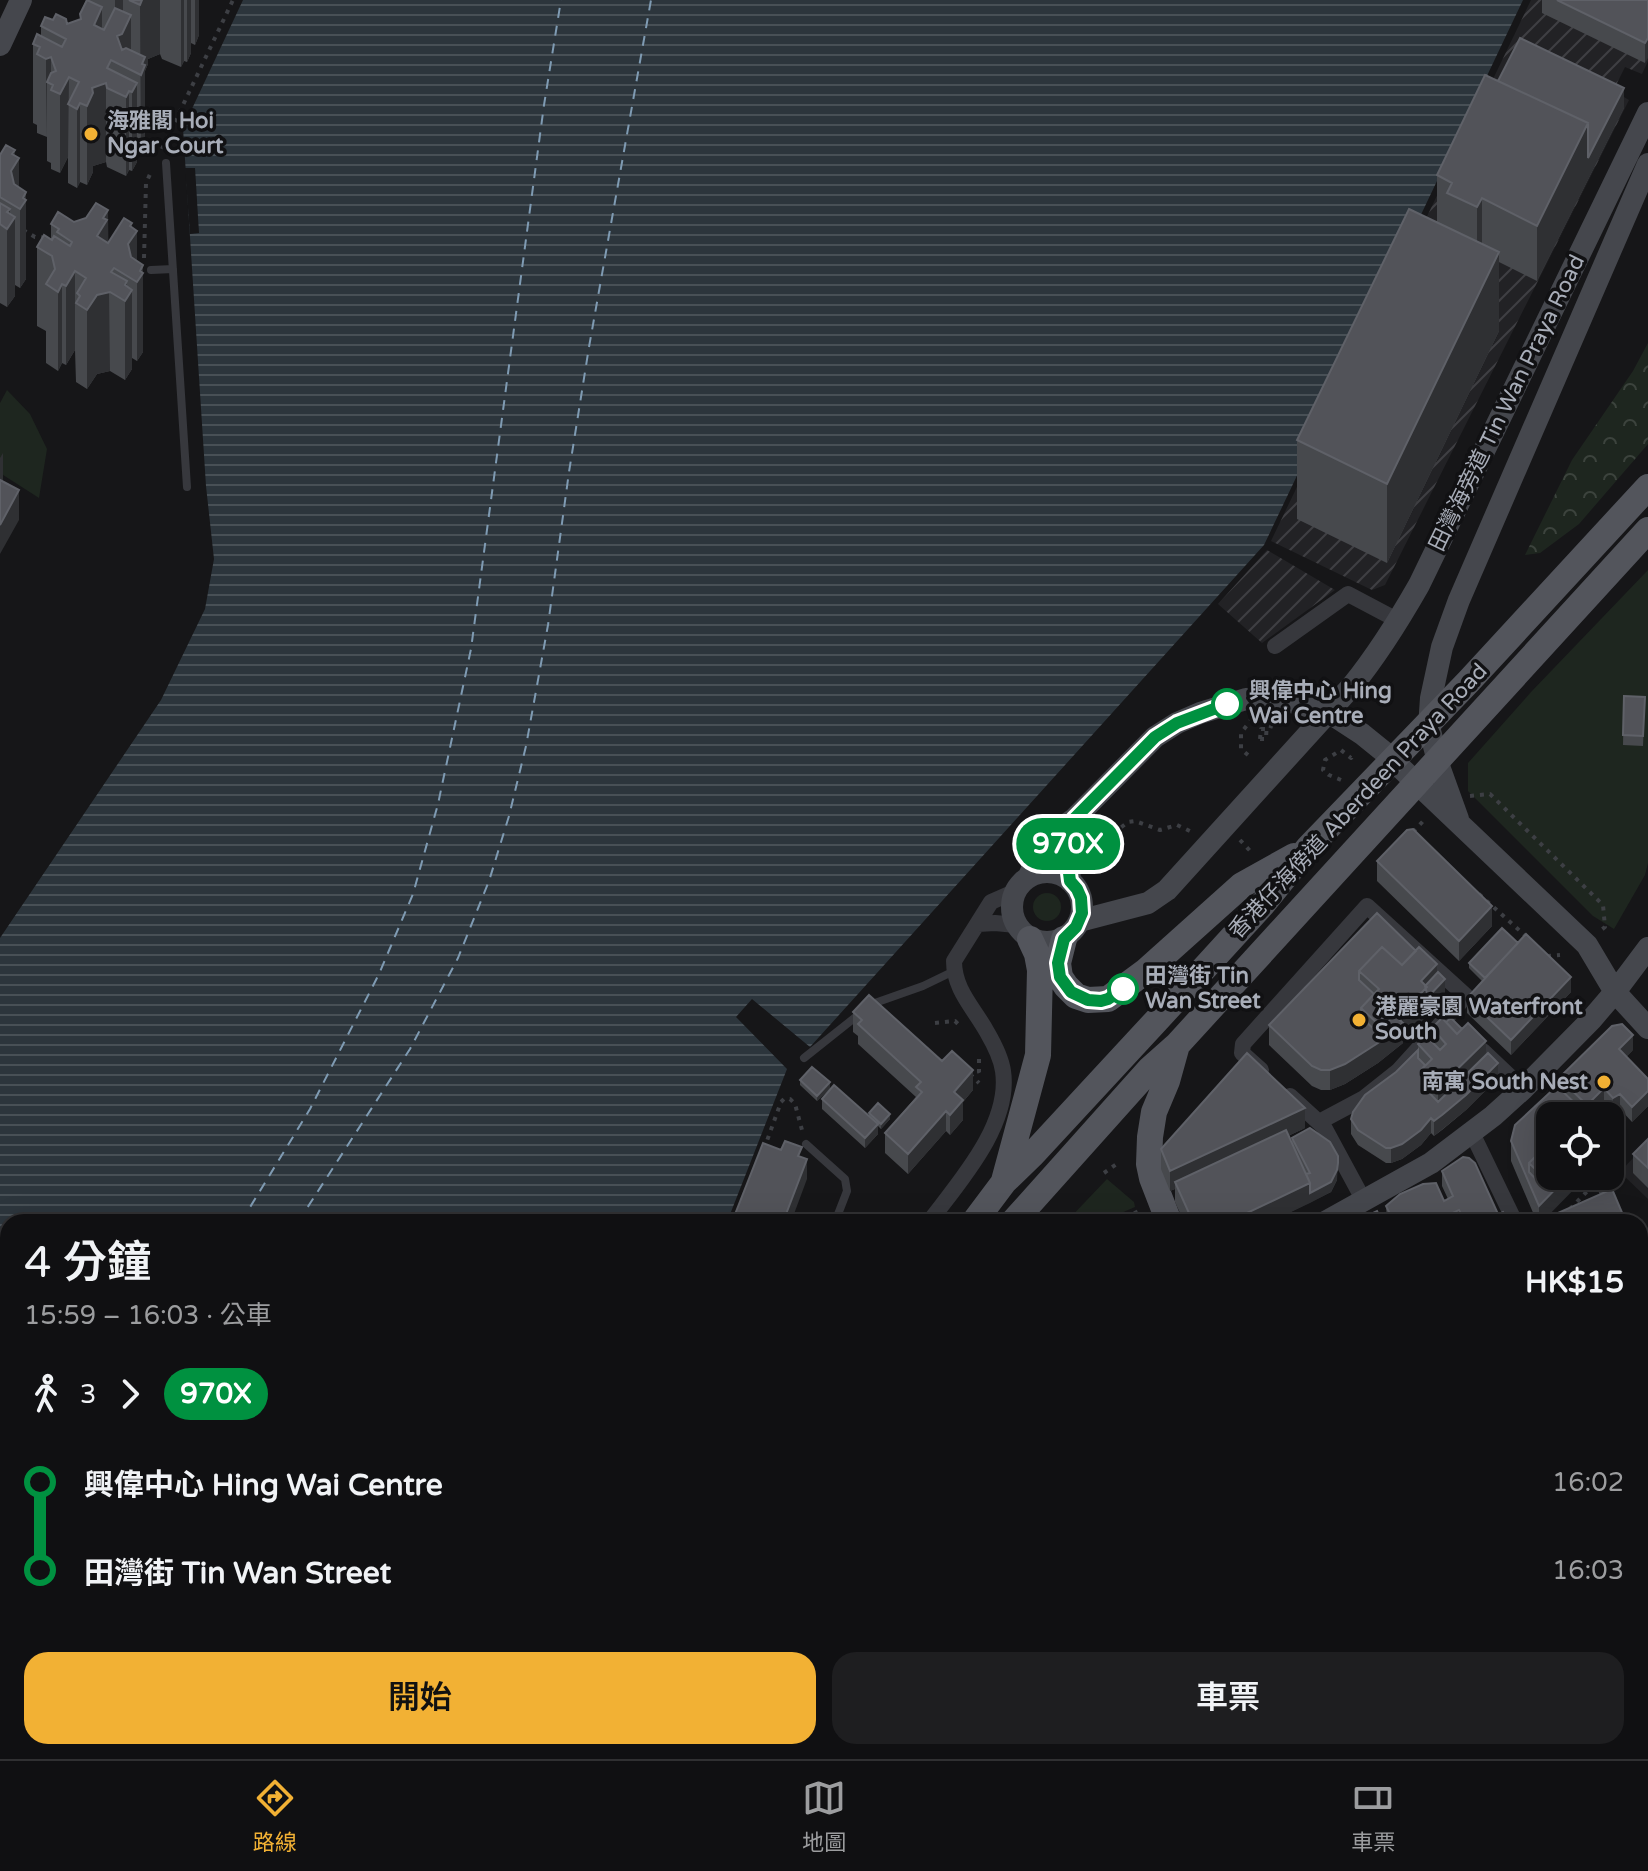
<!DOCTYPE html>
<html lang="zh-TW">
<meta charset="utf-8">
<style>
:root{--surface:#101012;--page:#1e1e20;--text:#f1f3f6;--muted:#9c9d9f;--line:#303032;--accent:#f2b134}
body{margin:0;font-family:"Varela Round","Noto Sans TC",sans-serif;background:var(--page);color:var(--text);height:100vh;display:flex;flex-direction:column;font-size:30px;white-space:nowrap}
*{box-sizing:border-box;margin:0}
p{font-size:26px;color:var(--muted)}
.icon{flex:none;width:44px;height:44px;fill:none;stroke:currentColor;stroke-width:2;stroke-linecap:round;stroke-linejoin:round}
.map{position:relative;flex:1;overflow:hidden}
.details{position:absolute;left:0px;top:1214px;width:1648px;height:546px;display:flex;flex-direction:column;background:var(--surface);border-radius:24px 24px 0 0;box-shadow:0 8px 32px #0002,0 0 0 2px var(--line)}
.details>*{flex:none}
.badge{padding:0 16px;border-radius:26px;font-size:28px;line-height:52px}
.fabs{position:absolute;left:1536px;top:1102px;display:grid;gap:16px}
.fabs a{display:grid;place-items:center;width:88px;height:88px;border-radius:16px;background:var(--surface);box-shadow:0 8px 32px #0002,0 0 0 2px var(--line);font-size:40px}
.map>.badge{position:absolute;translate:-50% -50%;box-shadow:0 0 0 4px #fff}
.legs{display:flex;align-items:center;gap:12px;height:88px;padding:0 24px;font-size:26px}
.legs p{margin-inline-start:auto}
.headline{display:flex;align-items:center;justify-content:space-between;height:136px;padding:0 24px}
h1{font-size:44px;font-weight:600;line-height:60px}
.action{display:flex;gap:16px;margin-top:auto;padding:16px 24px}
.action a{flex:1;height:92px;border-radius:24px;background:var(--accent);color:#111;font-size:32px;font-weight:600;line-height:92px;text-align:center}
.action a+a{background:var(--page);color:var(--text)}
ul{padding:0 24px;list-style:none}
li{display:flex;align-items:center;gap:28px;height:88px;font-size:30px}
li i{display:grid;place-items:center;width:12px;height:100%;margin:0 10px;background:currentColor}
li i::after{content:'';width:20px;height:20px;margin:-10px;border:6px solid;border-radius:50%;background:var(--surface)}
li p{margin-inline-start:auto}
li:first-child i{background:linear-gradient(#0000 50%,currentColor 0)}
li:last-child i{background:linear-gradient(currentColor 50%,#0000 0)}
.tabs{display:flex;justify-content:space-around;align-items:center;height:112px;border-top:2px solid var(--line);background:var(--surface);font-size:22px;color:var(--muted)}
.tabs a{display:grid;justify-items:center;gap:4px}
.tabs .active{color:var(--accent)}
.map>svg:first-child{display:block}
</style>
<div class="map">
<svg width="1648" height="1759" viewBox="0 0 1648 1759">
<defs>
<pattern id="industrial-furrows" width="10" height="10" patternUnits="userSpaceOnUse" patternTransform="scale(2)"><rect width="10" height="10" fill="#222225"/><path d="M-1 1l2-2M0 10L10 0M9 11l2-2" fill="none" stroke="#3f3f43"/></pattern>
<pattern id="forest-crowns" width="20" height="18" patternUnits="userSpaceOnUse" patternTransform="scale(2)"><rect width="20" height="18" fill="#1e261f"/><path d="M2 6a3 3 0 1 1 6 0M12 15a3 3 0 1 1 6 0" fill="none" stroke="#3c433d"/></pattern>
<pattern id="cemetery-stones" width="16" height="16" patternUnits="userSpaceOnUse" patternTransform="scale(2)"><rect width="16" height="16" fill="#1e261f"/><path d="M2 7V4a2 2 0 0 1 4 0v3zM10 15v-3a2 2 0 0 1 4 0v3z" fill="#3c433d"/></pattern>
<pattern id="water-rules" width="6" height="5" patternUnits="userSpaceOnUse" patternTransform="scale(2)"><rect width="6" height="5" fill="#2c353c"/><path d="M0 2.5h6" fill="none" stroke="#485056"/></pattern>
</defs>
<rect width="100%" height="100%" fill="#161618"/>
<path fill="#222225" d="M1648,1142V1199L1620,1172Z"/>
<path fill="url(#industrial-furrows)" d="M1531,0H1648V61L1642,74L1625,67L1613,91L1629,100L1385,585L1372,590L1271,541Z
M1267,550L1335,590L1262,643L1218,604Z"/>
<path fill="#1e261f" d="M7,390L30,414L47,449L39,498L0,473V403Z
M1648,570V863L1645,875L1614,929L1593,916L1468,791V763L1531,692Z
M1033 907a14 14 0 1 1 28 0a14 14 0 1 1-28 0Z
M1107,1179L1134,1202L1135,1207L1100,1222H1066Z"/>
<path fill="url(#forest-crowns)" d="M1648,343V444L1579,524L1540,553L1525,555L1572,460L1633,371Z"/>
<path fill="url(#cemetery-stones)" d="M771,1752H1196L1200,1759H765Z"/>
<path fill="url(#water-rules)" d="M243,0H1523L1264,545L810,1047L752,999L736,1017L787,1069L727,1222H8V1752H368L363,1759H0V938L161,700L205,609L214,559L206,486L183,128Z"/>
<path fill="#161618" d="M185,168H195L199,233L190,234Z"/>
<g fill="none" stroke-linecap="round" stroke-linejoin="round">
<path stroke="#7f9bb3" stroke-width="2" stroke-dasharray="10 8" stroke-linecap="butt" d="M241,1222L310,1109L379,974L413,894L438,804L471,649L544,105L561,0
M298,1222L410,1049L458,958L489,881L509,816L526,746L548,625L569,472L589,347L651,0
M0,1569L8,1558
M0,1637L8,1626"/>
<path stroke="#3d3f44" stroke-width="4" stroke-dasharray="4 6" stroke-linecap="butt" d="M162,149L233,0
M23,230L35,237L56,238
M144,258L146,183L151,172
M1260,739H1266L1267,719
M1260,739L1261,729H1270L1273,721
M1248,755L1241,749V733L1251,720
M1341,780L1329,775L1323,770L1325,760L1341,750L1351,758L1354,754
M1470,796L1490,794L1603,905L1605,927L1600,931
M1095,829L1096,839L1100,841L1110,836L1128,822L1135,821L1160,830L1177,825L1194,833
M1413,832L1426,818
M1240,840L1253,854
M1479,894L1529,939
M1547,956L1560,955
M935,1023L955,1021L959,1025
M979,1059V1072L982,1078
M970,1074L979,1083
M764,1149L781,1102L784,1099H790L795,1104L802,1130
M1610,1151L1618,1159L1610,1168
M1104,1173L1118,1163
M1595,1183L1599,1187L1603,1198
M1570,1209L1602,1176
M1116,1222L1139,1211
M1640,1234L1648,1231"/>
<path stroke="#37383d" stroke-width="8" d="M166,163L187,487
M151,270L173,269
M804,1058L872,1004L923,986L954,971
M806,1144L845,1179L847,1191L835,1222
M510,1759L517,1752
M704,1759L710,1752
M1462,1759L1466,1752"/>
<path stroke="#37383d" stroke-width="16" d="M1275,646L1348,594L1399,621
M978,924L995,923L1016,925
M1483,1051L1523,1089
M1261,1070L1242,1053L1243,1044L1367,906L1466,996L1398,1071L1364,1098L1319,1122
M1290,1096L1324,1127L1364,1201
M1472,1133L1515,1222
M929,1222C959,1182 1011,1125 1003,1071C1001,1057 994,1044 987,1032C974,1008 954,990 954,961L991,902L1016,891
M548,1759L555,1752"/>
<path stroke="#45474d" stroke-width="22" d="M0,45L21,0
M1458,819L1440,769L1429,727L1431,698L1442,647L1459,600L1648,164
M1012 907a35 35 0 1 1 70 0a35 35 0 1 1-70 0Z
M1028,878L1040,852L1057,831L1074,819L1155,737L1177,723L1200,713L1246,699L1272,698L1304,705L1336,717L1362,734L1383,751L1587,945L1615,992L1648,1028
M1070,881L1068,845L1074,819
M1079,921L1148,903L1167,890L1352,686C1378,654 1399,620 1419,585L1648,113
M1325,1222L1431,1163L1493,1116L1523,1089L1591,1020L1615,992L1648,948
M1403,1752L1406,1759"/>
<path stroke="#53555c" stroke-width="26" d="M1064,939L1058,963L1060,977L1066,986L1076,996L1088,1000L1108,999L1146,971L1242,885L1294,856
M1004,1181L1038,1055L1040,970L1037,954L1030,939
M974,1222L1004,1182L1032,1155L1157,1020L1262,905L1309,847L1469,681L1648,487
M1013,1222L1150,1069L1177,1045L1648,530
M1169,1222L1152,1178L1149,1164L1150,1137L1154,1112L1167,1081L1177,1045
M601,1759L607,1752
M648,1759L654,1752"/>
</g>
<path fill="#47494d" d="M86,0H199V35L195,45L191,43V53L187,62L184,61L181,67L162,59L160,54L148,59V64L145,71V144L141,154L137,152V162L132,171L129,170L126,176L107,167L106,162L93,166V172L87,185L80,182L77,188L68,183V157L60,173L51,169V163L47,161V137L37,133V125L33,123V44L41,36V26L53,20L67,24L80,19V14Z
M1542,0H1648L1645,63L1542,13Z
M1498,81L1624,108L1537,281L1499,262V331L1387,563L1297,519V440L1437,222V175Z
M0,155H15L19,188L26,192V279L20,288L15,285V296L7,307L0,303Z
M108,210V243L132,228L137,261L143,265V352L137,361L132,358V369L125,380L110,371L97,374L87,389L76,382L75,350L66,365L62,363L58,371L46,363V331L37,326V247L51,239V224L74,222Z
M1624,696L1645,697L1643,746L1623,745Z
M1377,861L1492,926L1459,961L1377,881Z
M1377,913L1437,973L1445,999L1428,1017L1427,1016L1403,1041V1043L1378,1063L1345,1084L1330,1090H1321L1312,1086L1269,1045V1025Z
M1469,963L1571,992L1511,1055L1467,1013V998L1482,981L1469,968Z
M853,1012L973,1090L963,1102V1120L950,1135L946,1131L908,1174L885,1153V1133L916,1097L858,1044V1036L853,1032Z
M1432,1028L1486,1055L1498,1078L1466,1110L1442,1130L1434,1136L1431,1133L1421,1145L1402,1159L1391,1163H1386L1358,1145L1351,1134V1119L1418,1050V1044L1432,1036Z
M1633,1050L1626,1057L1648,1079V1106L1632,1122L1620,1109L1613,1113L1604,1103L1591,1116H1550V1176L1542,1222H1537L1511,1161V1141L1559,1088V1078Z
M800,1080L830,1088L817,1101L800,1085Z
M822,1099L869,1116V1113L890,1119L881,1129L878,1126V1134L865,1148L822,1109Z
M1305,1128L1288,1136L1292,1144V1138L1337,1180L1331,1192L1270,1222H1184L1175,1202V1189L1170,1191L1161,1169V1149Z
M1648,1139V1188L1633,1173V1154Z
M1442,1171L1498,1214L1507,1222H1387L1386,1206L1444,1201L1448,1199L1442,1186Z
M370,1752H460L468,1759H424L420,1755L417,1759H364Z
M464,1752H493L486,1759H472Z
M790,1752H860V1757L856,1759H790Z
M1249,1752H1298L1306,1755L1365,1759H1249Z
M1476,1752H1616L1600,1759H1479Z"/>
<path fill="#2f3033" d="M115,0H123V32L131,15V70L115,62Z
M142,0H160V54L148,59V64L145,71V144L141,154L140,5Z
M181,0H184V61L181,67Z
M187,0H191V53L187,62Z
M195,0H199V35L195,45Z
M102,7V84L106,83V162L93,166V172L87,185V106L94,25Z
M1648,38V58L1645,63V43Z
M51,57V84L47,82L46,138V59Z
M69,77L68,157L60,173V94Z
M137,83V162L132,171V92Z
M1624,88V108L1537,281V226L1588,123Z
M129,91V170L126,176V97Z
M80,103V182L77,188V109Z
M15,150V166L19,158V209L11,171L12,154Z
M26,192V279L20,288V209L23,198Z
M1482,198V253L1477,262V207Z
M10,209V225L15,217V296L7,307V212Z
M108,210L110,371L97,374L87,389V310L97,236L103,218Z
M132,223V239L137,231V282L128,244L130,226Z
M1499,252V331L1387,563V484Z
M143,265V352L137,361V282L140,271Z
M75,271V350L66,365V286Z
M127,281V298L132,290V369L125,380V285Z
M62,284V363L58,371V292Z
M3,453V483L0,487V458Z
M19,490V520L0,554V525Z
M1492,906V926L1459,961V941Z
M1437,964V987L1445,979V999L1428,1017V997L1427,996V1016L1403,1041V1043L1378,1063L1345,1084L1330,1090V1070L1378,1043V1024L1394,1006V1030L1402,1024V1013L1421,981Z
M1571,977V992L1511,1055V1040Z
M1633,1035V1050L1619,1064V1049Z
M1486,1041V1070L1438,1117V1088Z
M1498,1063V1078L1466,1110L1434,1136V1121Z
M973,1070V1090L963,1102V1120L950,1135V1115L954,1092Z
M830,1082V1088L817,1101V1096Z
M1604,1088V1103L1591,1116H1587V1105Z
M1648,1091V1106L1632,1122V1107Z
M1620,1094V1109L1613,1113V1098Z
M1305,1108V1128L1177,1187L1175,1182V1189L1170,1191V1171Z
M946,1111V1131L908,1174V1154Z
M890,1114V1119L881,1129V1124Z
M1431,1118V1133L1421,1145L1402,1159L1391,1163V1148Z
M878,1124V1134L865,1148V1138Z
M807,1159V1179L791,1222H783Z
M1338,1163L1337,1180L1331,1192L1310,1203L1270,1222H1228Z
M1551,1176H1587L1542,1222H1539V1206L1546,1198V1180Z
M1459,1210V1222H1442V1218Z
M1472,1215V1222H1464V1219Z
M1648,1348V1368L1640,1372V1352Z
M1648,1500V1520L1640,1523V1503Z
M1648,1718V1738L1640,1741V1721Z
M480,1752H493L486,1759H480Z
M840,1752H860V1757L856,1759H827Z
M1570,1752H1616L1600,1759H1554Z"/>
<path fill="#525359" stroke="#5f6168" stroke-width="2" d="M87,0L102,7L94,25L104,30L115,8L131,15L122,34L117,36L122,50L126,48L145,57L142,64L145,65L141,75L111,60L107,68L137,83L132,92L129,91L126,97L107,88L106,83L92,88L93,93L87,106L80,103L77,109L68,104L79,82L69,77L60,94L51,90L53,85L47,82L51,73L56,71L51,57L46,59L37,54L40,47L33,44L37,34L62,47L66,39L41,26L45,17L53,20L56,14L66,19L67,24L81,19L80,14Z
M129,0H142L140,5Z
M1557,0H1648V38L1645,43Z
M1520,38L1624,88L1588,158V123L1498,81Z
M1485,75L1588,123L1537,226L1482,198L1477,207L1447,193L1452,183L1437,175Z
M6,145L15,150L12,154L19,158L11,171L14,184L26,192L23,198L26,200L20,209L0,197V155Z
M0,203L10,209L7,212L15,217L7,229L0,224Z
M96,203L108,210L103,218L107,220L97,236L108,243L124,218L132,223L130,226L137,231L128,244L131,257L143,265L140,271L143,273L137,282L114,268L111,272L127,281L125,285L132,290L125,301L110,292L97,295L87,310L76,303L80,296L77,293L86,278L75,271L66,286L62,284L58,292L46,284L55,269L52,256L37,247L44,235L52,240L54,236L70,246L72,242L57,232L59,229L51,224L58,212L74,222L86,218Z
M1409,209L1499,252L1387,484L1297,440Z
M0,480L19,490L0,525Z
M1624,696L1645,697L1643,736L1623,735Z
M1413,829L1492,906L1459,941L1377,861L1407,830Z
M1377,913L1416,951L1402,965L1382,947L1359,971V980L1374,994L1361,1008V1017L1378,1033L1394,1015L1403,1023L1378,1043L1345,1064L1330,1070H1321L1312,1066L1269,1025Z
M1502,928L1518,943L1485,978L1469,963Z
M1526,934L1571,977L1511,1040L1467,998Z
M1382,947L1402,965L1419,947L1437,964L1421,981L1427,987L1402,1013L1394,1006L1378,1024L1361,1008L1379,989L1359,971Z
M1438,972L1445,979L1428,997L1425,986Z
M869,995L942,1061L952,1051L973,1070L954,1092L963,1100L950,1115L946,1111L908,1154L885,1133L922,1092L916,1087L921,1082L858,1024L862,1020L853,1012Z
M1442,1018L1457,1034L1468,1023L1486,1041L1438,1088L1421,1070L1432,1059L1418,1044L1426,1036L1440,1050L1446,1044L1432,1028Z
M1451,1018L1462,1029L1457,1034L1446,1022Z
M1622,1024L1633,1035L1619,1049L1648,1079V1091L1632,1107L1620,1094L1613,1098L1604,1088L1587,1105L1559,1078L1612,1026Z
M1418,1050V1058L1425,1065L1421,1070V1084L1438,1102L1488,1053L1498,1063L1466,1095L1442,1115L1434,1121L1431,1118L1421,1130L1402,1144L1391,1148H1386L1358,1130L1351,1119L1353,1112L1365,1095L1396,1072Z
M1247,1053L1305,1108L1170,1171L1161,1149Z
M812,1067L830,1082L817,1096L800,1080Z
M834,1085L878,1124L865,1138L822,1099Z
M1557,1086L1582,1110L1576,1116H1550V1142L1529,1163V1172L1546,1190L1560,1176H1568L1539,1206L1511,1141L1515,1125Z
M878,1103L890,1114L881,1124L869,1113Z
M1583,1109L1590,1116H1576Z
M1310,1128L1330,1142L1338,1156V1163L1337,1170L1331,1182L1310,1193V1183L1306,1174L1310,1173L1292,1138Z
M1286,1130L1310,1183L1228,1222H1193L1175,1182Z
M1648,1139V1168L1633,1154Z
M785,1141L802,1147L798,1156L807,1159L783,1222H732L763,1143L781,1150Z
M1550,1142L1551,1176L1546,1180L1529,1163Z
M1463,1157L1469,1158L1475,1163L1498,1214L1480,1222H1475L1472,1215L1464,1219L1459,1210L1442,1218L1444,1222H1394L1386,1206L1400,1194L1423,1184L1436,1183L1444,1201L1453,1196L1442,1171Z
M1612,1189L1626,1222H1553L1551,1216Z
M1377,1211L1382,1222H1364L1362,1218Z
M1503,1212L1507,1222H1480Z
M1141,1216L1142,1219L1150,1216L1153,1222H1134L1133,1220Z
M1640,1254L1648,1273V1348L1640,1352Z
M1648,1386V1500L1640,1503V1390Z
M1648,1599V1718L1640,1721V1603Z
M1648,1751V1759H1618L1627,1755L1634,1757Z
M370,1752H418L413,1759H364Z
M422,1752H460L468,1759H430Z
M793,1752H840L827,1759H814L809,1757L807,1759H798Z
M1253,1752H1298L1306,1755L1307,1752H1362L1365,1759H1256Z
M1484,1752H1570L1554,1759H1487Z"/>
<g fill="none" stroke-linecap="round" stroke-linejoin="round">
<defs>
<path id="line-1" d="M1123,989L1108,999L1101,1001L1088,1000L1071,992L1060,977L1058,963L1064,939L1076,927L1082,913L1081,898L1077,889L1070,881L1067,857L1068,845L1074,819L1155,737L1177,723L1227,704"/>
</defs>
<use href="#line-1" stroke="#fff" stroke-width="18"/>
<use href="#line-1" stroke="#009140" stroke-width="12"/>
</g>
<g fill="#f2b134" stroke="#111113" stroke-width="3">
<circle cx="91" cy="134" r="8"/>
<circle cx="1359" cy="1020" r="8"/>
<circle cx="1604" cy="1082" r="8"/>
</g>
<g fill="#fff" stroke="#009140" stroke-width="4">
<circle cx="1227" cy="704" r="14"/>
<circle cx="1123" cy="989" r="14"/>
</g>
<g text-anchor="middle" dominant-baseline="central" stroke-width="7" stroke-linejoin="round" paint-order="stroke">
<g font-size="22" font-weight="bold" fill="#a8adb8" stroke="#111113" text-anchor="start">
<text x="107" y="121">海雅閣 Hoi<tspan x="107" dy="25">Ngar Court</tspan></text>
<text x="1375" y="1007">港麗豪園 Waterfront<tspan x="1375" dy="25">South</tspan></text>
<text x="1588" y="1082" text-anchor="end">南寓 South Nest</text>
</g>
<g font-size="22" fill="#a8adb8" stroke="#111113">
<text transform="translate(1507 403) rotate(-64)">田灣海旁道 Tin Wan Praya Road</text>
<text transform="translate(1358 801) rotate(-47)">香港仔海傍道 Aberdeen Praya Road</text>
</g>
<g font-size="22" font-weight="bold" fill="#a8adb8" stroke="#111113" text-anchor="start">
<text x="1249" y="691">興偉中心 Hing<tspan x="1249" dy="25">Wai Centre</tspan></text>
<text x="1145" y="976">田灣街 Tin<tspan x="1145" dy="25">Wan Street</tspan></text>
</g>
</g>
</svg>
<div class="fabs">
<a><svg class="icon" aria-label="locate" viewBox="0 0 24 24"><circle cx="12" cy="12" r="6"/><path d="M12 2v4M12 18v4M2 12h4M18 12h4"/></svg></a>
</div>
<b class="badge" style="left:1068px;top:844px;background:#009140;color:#fff">970X</b>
<section class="details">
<div class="headline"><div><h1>4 分鐘</h1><p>15:59 – 16:03 · 公車</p></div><b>HK$15</b></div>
<div class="legs"><svg class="icon" aria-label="walk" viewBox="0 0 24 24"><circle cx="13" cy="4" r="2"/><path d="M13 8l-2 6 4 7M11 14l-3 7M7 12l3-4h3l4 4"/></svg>3<svg class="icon" aria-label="forward" viewBox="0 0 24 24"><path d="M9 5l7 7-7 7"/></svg><b class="badge" style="background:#009140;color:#fff">970X</b></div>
<ul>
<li><i style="color:#009140"></i><b>興偉中心 Hing Wai Centre</b><p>16:02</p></li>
<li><i style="color:#009140"></i><b>田灣街 Tin Wan Street</b><p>16:03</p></li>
</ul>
<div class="action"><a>開始</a><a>車票</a></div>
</section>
</div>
<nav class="tabs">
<a class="active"><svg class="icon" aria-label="directions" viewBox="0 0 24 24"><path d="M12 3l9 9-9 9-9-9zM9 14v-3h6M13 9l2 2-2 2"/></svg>路線</a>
<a><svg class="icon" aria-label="map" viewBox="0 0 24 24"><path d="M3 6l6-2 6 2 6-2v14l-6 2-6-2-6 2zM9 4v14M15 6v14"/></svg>地圖</a>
<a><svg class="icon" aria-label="tickets" viewBox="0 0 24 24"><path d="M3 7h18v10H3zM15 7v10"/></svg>車票</a>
</nav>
